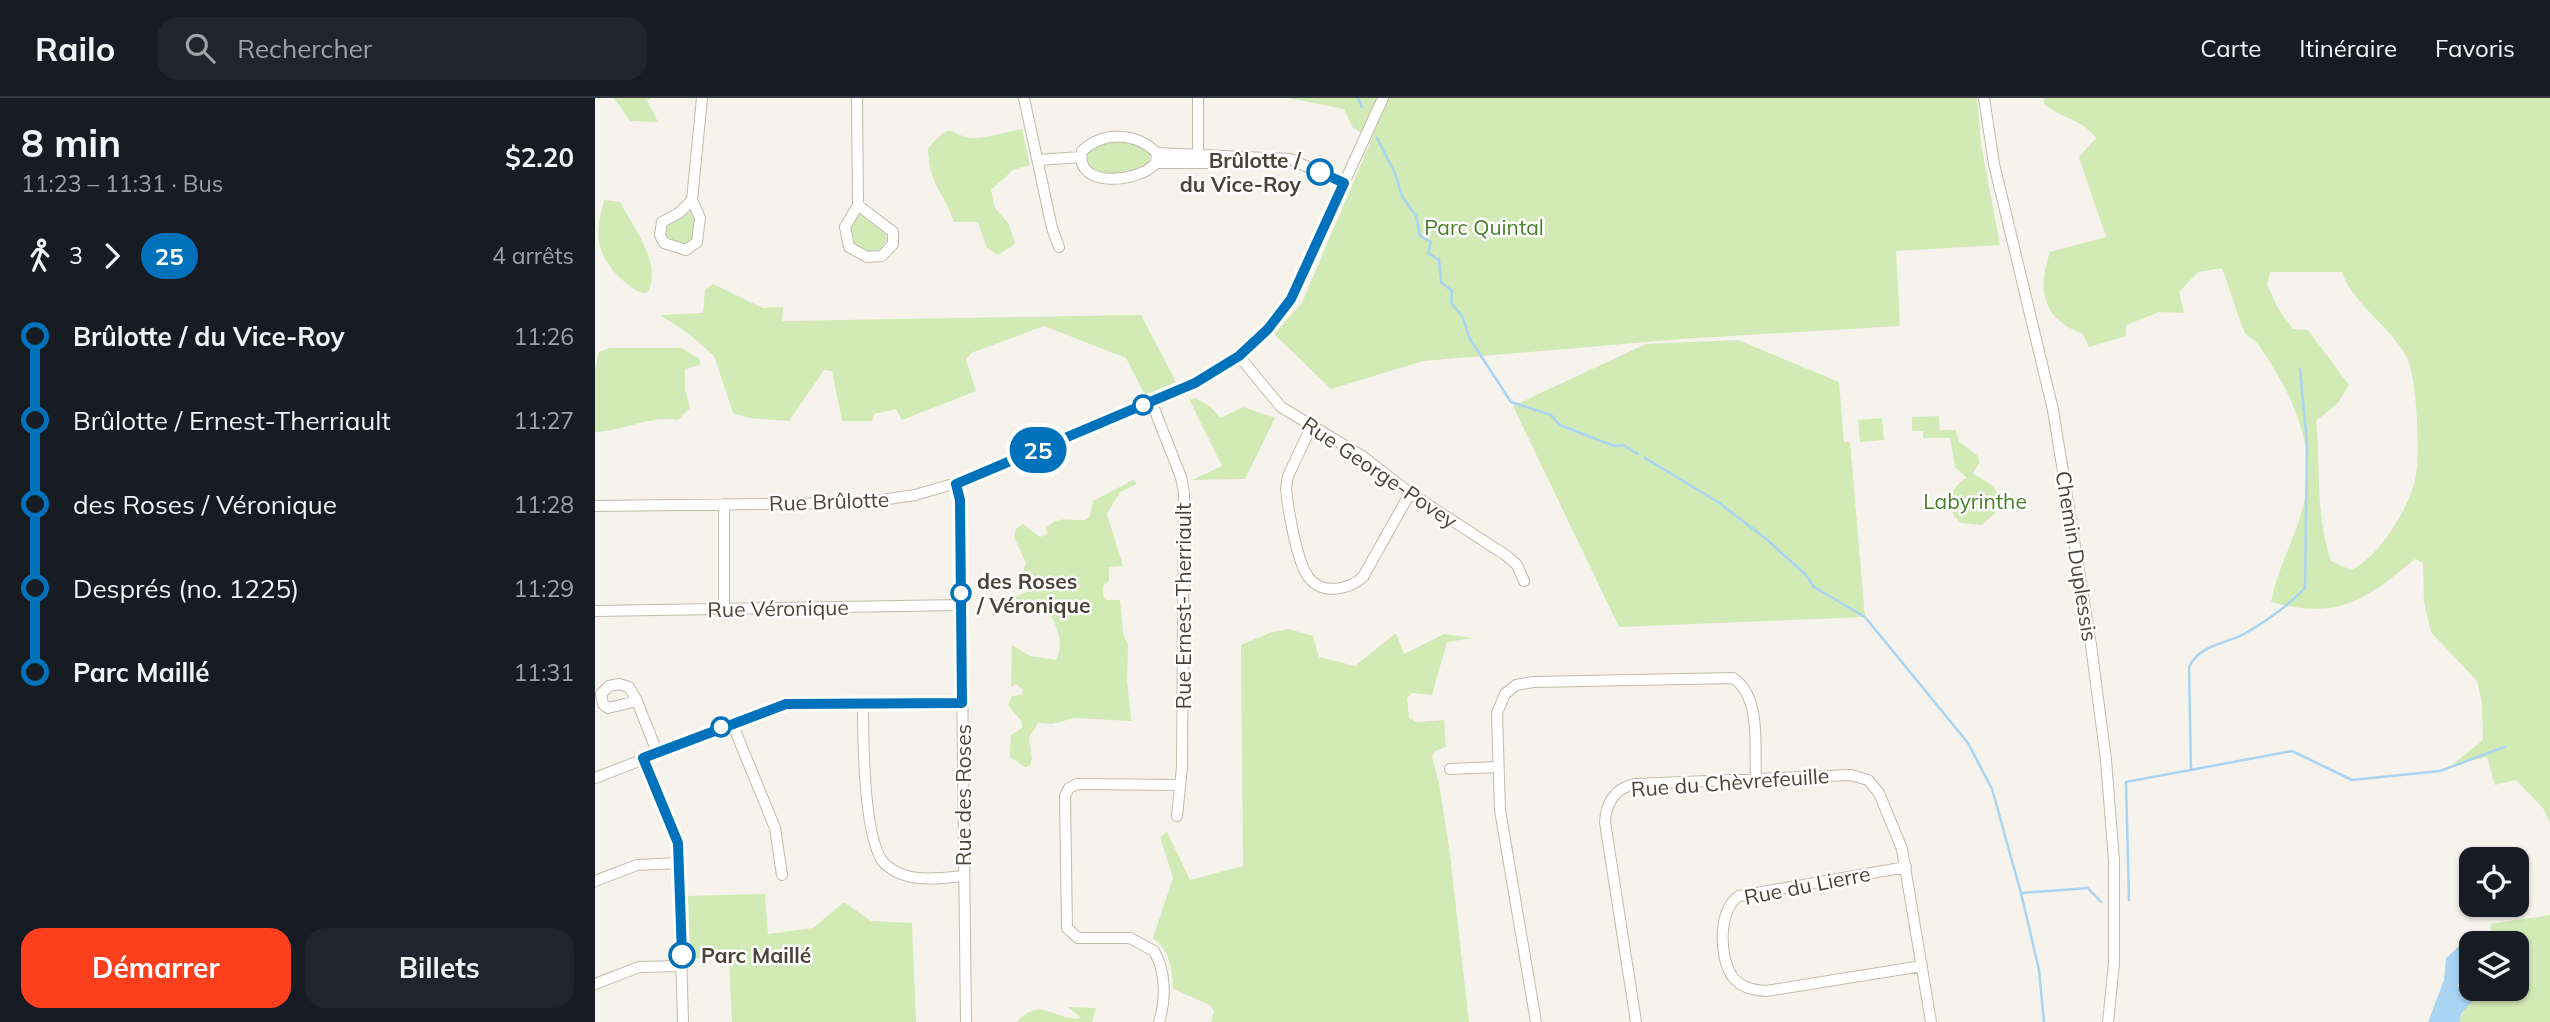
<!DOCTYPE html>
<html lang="fr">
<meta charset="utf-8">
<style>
:root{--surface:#171b24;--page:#20242c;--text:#f1f3f6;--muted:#9ea1a6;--line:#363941;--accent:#fc3f1d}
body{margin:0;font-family:Mulish,sans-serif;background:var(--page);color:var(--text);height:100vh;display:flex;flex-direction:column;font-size:26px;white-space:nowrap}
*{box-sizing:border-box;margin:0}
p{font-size:23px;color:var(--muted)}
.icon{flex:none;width:38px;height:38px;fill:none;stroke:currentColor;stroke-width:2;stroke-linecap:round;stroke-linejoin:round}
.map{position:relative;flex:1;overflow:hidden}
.side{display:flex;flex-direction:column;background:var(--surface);width:595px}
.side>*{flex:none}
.badge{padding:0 14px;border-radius:23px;font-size:24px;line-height:46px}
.controls{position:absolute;left:1864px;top:749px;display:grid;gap:14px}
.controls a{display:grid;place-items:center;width:70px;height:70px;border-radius:14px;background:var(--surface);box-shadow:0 2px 5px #0004;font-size:35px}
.map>.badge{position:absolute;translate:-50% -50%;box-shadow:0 0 0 4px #fff}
.legs{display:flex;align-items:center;gap:10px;height:77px;padding:0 21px;font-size:23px}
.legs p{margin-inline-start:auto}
.overview{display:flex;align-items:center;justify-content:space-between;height:119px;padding:0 21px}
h1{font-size:38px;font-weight:700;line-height:52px}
.button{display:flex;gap:14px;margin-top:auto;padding:14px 21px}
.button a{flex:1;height:80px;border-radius:21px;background:var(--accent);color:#fff;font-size:28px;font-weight:700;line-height:80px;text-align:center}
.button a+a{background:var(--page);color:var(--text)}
ul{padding:0 21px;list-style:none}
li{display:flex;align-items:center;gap:24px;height:84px;font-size:26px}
li i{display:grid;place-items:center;width:10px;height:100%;margin:0 9px;background:currentColor}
li i::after{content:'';width:18px;height:18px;margin:-9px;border:5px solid;border-radius:50%;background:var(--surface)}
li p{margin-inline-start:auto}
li:first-child i{background:linear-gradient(#0000 50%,currentColor 0)}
li:last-child i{background:linear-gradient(currentColor 50%,#0000 0)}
header{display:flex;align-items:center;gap:42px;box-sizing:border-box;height:98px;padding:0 35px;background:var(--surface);border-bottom:2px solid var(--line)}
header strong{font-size:33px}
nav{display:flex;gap:38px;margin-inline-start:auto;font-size:24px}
.search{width:490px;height:63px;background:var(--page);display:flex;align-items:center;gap:18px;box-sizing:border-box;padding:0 24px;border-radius:21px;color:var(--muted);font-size:26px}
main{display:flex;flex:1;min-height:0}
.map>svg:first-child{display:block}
</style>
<header>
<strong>Railo</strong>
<div class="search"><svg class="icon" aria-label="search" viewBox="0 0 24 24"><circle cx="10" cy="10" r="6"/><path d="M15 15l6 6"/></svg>Rechercher</div>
<nav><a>Carte</a><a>Itinéraire</a><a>Favoris</a></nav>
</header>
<main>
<section class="side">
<div class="overview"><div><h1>8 min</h1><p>11:23 – 11:31 · Bus</p></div><b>$2.20</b></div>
<div class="legs"><svg class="icon" aria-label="walk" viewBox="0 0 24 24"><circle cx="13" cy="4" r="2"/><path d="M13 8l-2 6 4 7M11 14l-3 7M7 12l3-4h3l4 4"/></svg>3<svg class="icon" aria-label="forward" viewBox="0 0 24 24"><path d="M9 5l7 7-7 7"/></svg><b class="badge" style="background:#0072bc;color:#fff">25</b><p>4 arrêts</p></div>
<ul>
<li><i style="color:#0072bc"></i><b>Brûlotte / du Vice-Roy</b><p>11:26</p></li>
<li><i style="color:#0072bc"></i><span>Brûlotte / Ernest-Therriault</span><p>11:27</p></li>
<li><i style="color:#0072bc"></i><span>des Roses / Véronique</span><p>11:28</p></li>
<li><i style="color:#0072bc"></i><span>Després (no. 1225)</span><p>11:29</p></li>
<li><i style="color:#0072bc"></i><b>Parc Maillé</b><p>11:31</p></li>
</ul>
<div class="button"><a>Démarrer</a><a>Billets</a></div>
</section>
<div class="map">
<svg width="1955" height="924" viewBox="0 0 1955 924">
<rect width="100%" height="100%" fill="#f6f3ec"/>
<path fill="#d2eab5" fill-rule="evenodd" d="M19,0H56L52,2L63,24L35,23Z
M693,0H1382L1386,46L1405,147L1301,153L1305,228L1086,241L828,263L736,291L679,236L707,205L777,40L758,30L749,11Z
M1449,0H1955V724L1948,710L1921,682L1900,687L1892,659L1857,667L1888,642L1887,605L1882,583L1836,534L1829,504L1828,465L1820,461C1769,503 1744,522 1676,504C1684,463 1707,430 1712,388C1718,338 1691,285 1662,245C1659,240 1654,240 1650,235C1648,233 1631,180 1627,170L1603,174L1584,194L1589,215L1564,214L1531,227V238L1494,249L1488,236C1447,221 1442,192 1455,154L1511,139L1484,59L1501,40C1489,22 1465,20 1449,6ZM1675,174H1747C1758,207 1796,228 1812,260C1822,281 1825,353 1821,377C1817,406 1783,461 1756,472L1736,463C1720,414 1726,373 1721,323L1743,305L1754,287L1713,232L1698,231L1684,212L1672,187Z
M427,31L435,67L418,72L396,92L400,110L414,126L420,146L403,157L392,150L383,124H359C349,94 334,87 333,51C359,17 356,42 381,40C396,39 412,34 427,31Z
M509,43H536L555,55L554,66C534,79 513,80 493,68L491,54Z
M9,102L25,104C38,129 69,168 52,195C40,195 34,187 24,179C0,153 0,138 9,102Z
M95,114L100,117L99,140L89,147L73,141L70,127Z
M263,115L291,135L292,141L286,151L273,154L258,145L255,130Z
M118,186L168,210L188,209L187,223L546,217L581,284L550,297L531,260L449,228L376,255L371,262L381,293L307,322L301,311L279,316L277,323H247L237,273L229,272L194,323L154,320L138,315L119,258L93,235L65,217L108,215L110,192Z
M1143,242L1244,284L1249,344H1255L1270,519L1024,529L918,308L1051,246Z
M15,250H86L105,261V267L90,271V291L95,310L83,322C54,317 29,333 0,334V271L4,254Z
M600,300L616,309L625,320L649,309L680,320L650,381L597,382L627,368L594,301Z
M1344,318L1345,332H1361L1364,344L1383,358L1384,365L1378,376C1395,385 1408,391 1402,413L1387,427L1366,425C1349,410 1353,390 1372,380L1360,369L1355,340H1328V333H1317V319Z
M1287,320L1289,342L1265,344L1263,322Z
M538,382L542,386L525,394L512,416L528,468L514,469V482L508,488V498L512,502H525L528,536L533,547L532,582L536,623L479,620L457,626L443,625L434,640L437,660L435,668L430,669L415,659L416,637L427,630V624L413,607L417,598L427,597L428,592L421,586L416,589L417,547L435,558L461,562C470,545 461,526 452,511L411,513L405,509L404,505L439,491L445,483L441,479L432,478L428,473L431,465L419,439L421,431L428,426L445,439L452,436L451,430C464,417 474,423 490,422L495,418L498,403Z
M694,531L718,538L724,559L760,568L801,535L809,556L849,536L879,540L852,544L837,597L817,595L812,600L814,620L822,624L849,622L851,649L840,653L837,659L844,685L854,749L874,924H616L619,913L615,907L578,891C578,872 574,851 558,840L578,780L565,739L572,734L595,782L648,768L646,547L677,534Z
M170,796L173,836L218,830L249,804L276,823L317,825L321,924H137L134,861L91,860V798Z
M1955,817V924H1865C1866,911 1878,904 1881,891H1922V845H1903L1897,838L1895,826Z
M473,909L501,910L497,924H422C446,896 461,924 486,920Z"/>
<path fill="#a9d4f2" d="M1897,838L1903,845H1876V871L1862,888L1873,893L1879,901L1866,916L1865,924H1833L1849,882L1851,860L1863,849Z"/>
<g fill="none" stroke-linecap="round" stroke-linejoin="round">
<path stroke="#a9d4f2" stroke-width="2.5" d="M763,0L767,9
M782,40L800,75L807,98L821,118L825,138L836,144L833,155L844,162L846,184L857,193L856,205L867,218L875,241L916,304L956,317L965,327L1019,348L1028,347L1043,356
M1050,360L1123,404L1170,440L1210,476L1219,489L1270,519L1373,645L1397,691L1426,795L1444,872L1449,924
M1596,671L1594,569C1604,547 1630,546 1649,536C1672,523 1692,509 1710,490L1712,346L1705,271
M1426,795L1493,790L1506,804
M1534,802L1531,684L1697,653L1757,682L1845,673L1909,649"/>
<defs>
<path id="minor" d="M262,0L263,107
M429,0L457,130L464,149
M603,0V60
M1389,0L1399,66L1458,312L1496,547L1511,662L1519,763V865L1513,924
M562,55L561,65C544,85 479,91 487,53C509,33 540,34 562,55L695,61L749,85
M443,62L486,59
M561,65H626L638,59
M97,102L105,120L102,144L91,152L69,145L65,137L67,124L84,115L97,102L107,0
M263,107L298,134V146L287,158L272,159L254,149L250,129Z
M644,258L686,309L767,358L815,395L912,458L922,467L929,483
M556,303L586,379L589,395L587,669L582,718
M717,327L693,378L691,391C693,411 702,465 714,480C728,497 753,492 768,479L815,395
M361,386L365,402L371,924
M129,406V511
M0,408L266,405L320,397L372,382L614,277L658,246L696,201L788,0
M0,513L366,507
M24,586L34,589L42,603L13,610L8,606L6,596L14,588Z
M42,603L62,654
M268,605C268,637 268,747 291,767C313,786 343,780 369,778
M137,625L180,730L187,777
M48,660L83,745L88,924
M855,671L903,669
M0,680L191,606L367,605
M1311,769L1144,798C1123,811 1124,859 1137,878C1146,890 1158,892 1171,893L1327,868
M0,783L42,767L84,765
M0,886L44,869L87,868
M564,924C571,902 571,873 559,853L535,840H483L472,830L470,698L474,690L482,686L585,687
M941,924L905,712L902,615L910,596L921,587L938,584L1138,580C1167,599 1159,649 1161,681
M1041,924L1010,724C1011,705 1020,690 1040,686L1256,677L1273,682L1284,695L1307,751L1336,924"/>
</defs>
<use href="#minor" stroke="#c2bbae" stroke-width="12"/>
<use href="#minor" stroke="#fff" stroke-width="10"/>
</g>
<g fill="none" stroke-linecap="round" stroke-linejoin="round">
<defs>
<path id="line-1" d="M87,857L83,745L48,660L191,606L367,605L365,402L361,386L600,285L644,258L673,231L696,201L749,85L725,74"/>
</defs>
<use href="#line-1" stroke="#fff" stroke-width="16"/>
<use href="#line-1" stroke="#0072bc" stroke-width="10"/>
</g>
<g fill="#fff" stroke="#0072bc" stroke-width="3.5">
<circle cx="725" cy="74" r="12"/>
<circle cx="548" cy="307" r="9"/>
<circle cx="366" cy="495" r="9"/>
<circle cx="126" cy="629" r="9"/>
<circle cx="87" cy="857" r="12"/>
</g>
<g text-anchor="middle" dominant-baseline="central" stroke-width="5" stroke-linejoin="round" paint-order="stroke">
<g font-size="21" font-weight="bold" fill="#4b4439" stroke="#fff" text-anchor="start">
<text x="706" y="62" text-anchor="end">Brûlotte /<tspan x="706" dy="24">du Vice-Roy</tspan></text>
<text x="382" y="483">des Roses<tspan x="382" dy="24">/ Véronique</tspan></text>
<text x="106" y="857">Parc Maillé</text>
</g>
<g font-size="21" fill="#4a7f2a" stroke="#fff">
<text x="889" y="129">Parc Quintal</text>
<text x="1380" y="403">Labyrinthe</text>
</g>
<g font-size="21" fill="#4b4439" stroke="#fff">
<text transform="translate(785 374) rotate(34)">Rue George-Povey</text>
<text transform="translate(234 403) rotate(-2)">Rue Brûlotte</text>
<text transform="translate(1482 458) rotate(81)">Chemin Duplessis</text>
<text transform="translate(588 508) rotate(-90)">Rue Ernest-Therriault</text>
<text transform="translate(183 510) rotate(-1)">Rue Véronique</text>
<text transform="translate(1135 684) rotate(-4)">Rue du Chèvrefeuille</text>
<text transform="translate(368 697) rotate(-90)">Rue des Roses</text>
<text transform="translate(1212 787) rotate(-11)">Rue du Lierre</text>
</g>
</g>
</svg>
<div class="controls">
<a><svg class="icon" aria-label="locate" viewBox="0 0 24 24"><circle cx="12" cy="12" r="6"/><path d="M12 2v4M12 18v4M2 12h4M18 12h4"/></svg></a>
<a><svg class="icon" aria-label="layers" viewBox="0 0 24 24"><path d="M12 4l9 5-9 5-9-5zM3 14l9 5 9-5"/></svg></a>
</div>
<b class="badge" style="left:443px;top:352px;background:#0072bc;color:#fff">25</b>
</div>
</main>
